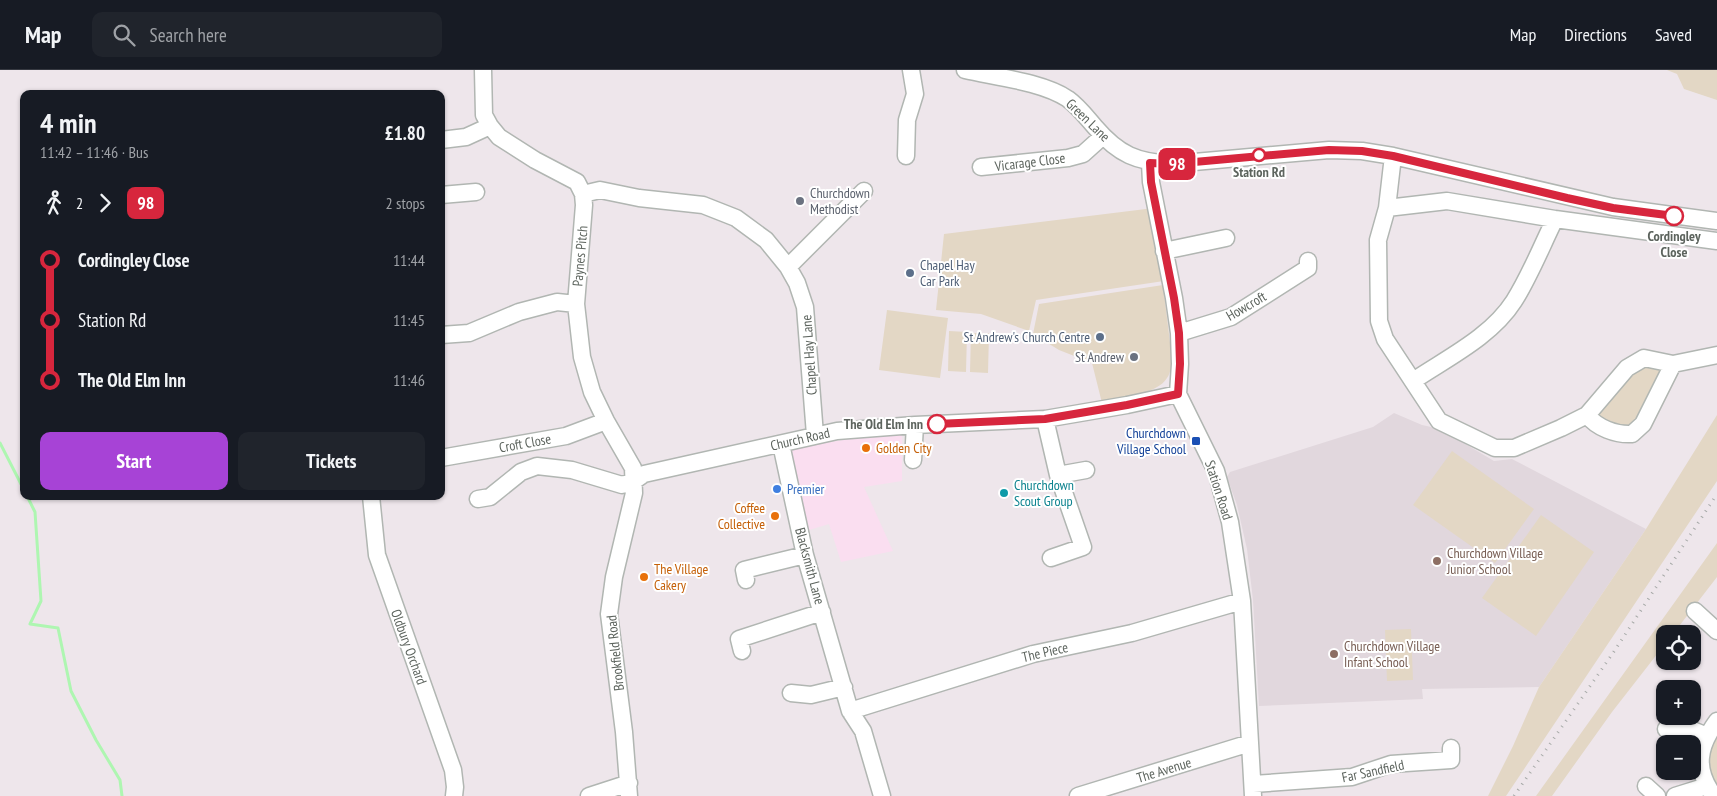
<!DOCTYPE html>
<meta charset="utf-8">
<style>
:root{--surface:#171b24;--page:#20242c;--text:#f1f3f6;--muted:#9ea1a6;--line:#363941;--accent:#a743d6}
body{margin:0;font-family:"PT Sans Narrow",sans-serif;background:var(--page);color:var(--text);height:100vh;display:flex;flex-direction:column;font-size:19px;white-space:nowrap}
*{box-sizing:border-box;margin:0}
p{font-size:16px;color:var(--muted)}
.icon{flex:none;width:28px;height:28px;fill:none;stroke:currentColor;stroke-width:2;stroke-linecap:round;stroke-linejoin:round}
.map{position:relative;flex:1;overflow:hidden}
.drawer{position:absolute;left:20px;top:20px;width:425px;height:410px;display:flex;flex-direction:column;background:var(--surface);border-radius:10px;box-shadow:0 1px 4px #0004}
.drawer>*{flex:none}
.badge{padding:0 10px;border-radius:8px;font-size:18px;line-height:32px}
.fabs{position:absolute;left:1656px;top:555px;display:grid;gap:10px}
.fabs a{display:grid;place-items:center;width:45px;height:45px;border-radius:10px;background:var(--surface);box-shadow:0 1px 4px #0004;font-size:25px}
.map>.badge{position:absolute;translate:-50% -50%;box-shadow:0 0 0 2px #fff}
.legs{display:flex;align-items:center;gap:8px;height:55px;padding:0 20px;font-size:16px}
.legs p{margin-inline-start:auto}
.overview{display:flex;align-items:center;justify-content:space-between;height:85px;padding:0 20px}
h1{font-size:28px;font-weight:800;line-height:38px}
.button{display:flex;gap:10px;margin-top:auto;padding:10px 20px}
.button a{flex:1;height:58px;border-radius:10px;background:var(--accent);color:#fff;font-size:20px;font-weight:800;line-height:58px;text-align:center}
.button a+a{background:var(--page);color:var(--text)}
ul{padding:0 20px;list-style:none}
li{display:flex;align-items:center;gap:18px;height:60px;font-size:19px}
li i{display:grid;place-items:center;width:8px;height:100%;margin:0 6px;background:currentColor}
li i::after{content:'';width:12px;height:12px;margin:-6px;border:4px solid;border-radius:50%;background:var(--surface)}
li p{margin-inline-start:auto}
li:first-child i{background:linear-gradient(#0000 50%,currentColor 0)}
li:last-child i{background:linear-gradient(currentColor 50%,#0000 0)}
header{display:flex;align-items:center;gap:30px;box-sizing:border-box;height:70px;padding:0 25px;background:var(--surface);border-bottom:1px solid var(--line)}
header strong{font-size:24px}
nav{display:flex;gap:28px;margin-inline-start:auto;font-size:18px}
.search{width:350px;height:45px;background:var(--page);display:flex;align-items:center;gap:12px;box-sizing:border-box;padding:0 18px;border-radius:10px;color:var(--muted);font-size:19px}
.map>svg:first-child{display:block}
</style>
<header>
<strong>Map</strong>
<div class="search"><svg class="icon" aria-label="search" viewBox="0 0 24 24"><circle cx="10" cy="10" r="6"/><path d="M15 15l6 6"/></svg>Search here</div>
<nav><a>Map</a><a>Directions</a><a>Saved</a></nav>
</header>
<div class="map">
<svg width="1717" height="726" viewBox="0 0 1717 726">
<rect width="100%" height="100%" fill="#eee6eb"/>
<path fill="#fadef0" d="M902,365V411L864,417L893,481L841,492L829,454L806,461L791,381L794,378L849,369Z"/>
<path fill="#e1d7dd" d="M1394,343L1422,355L1440,359L1494,391L1512,389L1646,459L1539,617L1422,619L1423,629L1259,636L1253,530L1247,479L1237,435L1227,407L1230,402L1373,357Z"/>
<path fill="#e3d7c5" d="M1667,0H1717V30L1684,19L1677,4Z
M1154,138L1164,211L1036,230L1029,261L981,244L936,240L944,164Z
M1163,215L1172,289C1171,295 1171,303 1167,308C1158,324 1119,328 1102,333L1092,293L1059,280L1033,264L1039,234Z
M887,240L948,248L940,308L879,300Z
M949,261L967,262L966,302L948,301Z
M971,263H989L988,303L970,302Z
M1673,294L1632,364L1587,345L1627,298Z
M1717,345V411L1506,726H1488L1513,676L1539,617L1646,459Z
M1452,381L1534,439L1495,493L1413,435Z
M1541,445L1594,482L1536,566L1482,528Z
M1717,473V507L1673,564H1665V574L1612,642L1552,726H1536Z
M1411,559L1413,610L1387,611L1385,560Z
M1717,651V726L1701,685Z"/>
<g fill="none" stroke-linecap="round" stroke-linejoin="round">
<path stroke="#aef6b1" stroke-width="3" d="M0,373L24,420
M27,426L35,442L41,531L30,554L58,558L71,621L96,670L120,710L122,726"/>
<defs>
<path id="minor" d="M483,0L484,45L490,56L499,67L535,90L577,112L583,124L584,135L576,234L582,287L592,322L606,351L633,398L634,423L614,507L609,544L624,662L629,726
M965,0C996,7 1043,12 1068,29C1079,37 1087,48 1095,57C1119,85 1137,92 1172,94L1329,80L1362,81L1393,86L1613,137L1717,151
M441,70L466,67L490,56
M906,86L907,50L915,24L911,0
M1393,86L1387,138L1378,170L1379,251L1385,269L1439,351L1495,378H1514L1561,358L1587,345L1627,298L1644,288L1673,294L1717,285
M1150,93L1151,112L1174,228L1179,263L1180,294L1178,324L1216,401L1230,452L1242,531L1253,726
M981,97L1068,88L1083,84L1103,66
M583,124L600,120L639,128L703,135L736,148L766,170L788,197L797,213L805,237L815,365
M441,125L476,122
M1387,138L1447,131L1555,149L1717,171
M1164,181L1226,168
M788,197L864,121
M1179,263L1231,247L1308,198V191
M441,265L469,263L519,242L557,232L576,234
M1413,311C1447,288 1491,267 1514,231C1530,206 1542,175 1555,149
M1587,345C1597,358 1616,365 1632,364L1643,354L1673,294
M1045,349L1058,405L1083,477L1051,488
M781,374L805,485L850,641L863,661L882,726
M441,388L566,366L606,351
M913,390L915,355
M1058,405L1086,400
M371,426L377,485L453,700L455,717L454,726
M478,429L490,427L521,402L537,396L572,400L622,415L634,411L644,404L837,361L915,355L1045,349L1127,335L1178,324
M746,510L744,500L805,485
M1695,541L1717,561
M742,581L739,569L822,542
M791,623L811,625L844,617
M850,641L1033,584L1132,563L1242,531
M1666,659H1690L1707,666
M1253,714L1352,707L1391,694L1451,690V678
M1646,716L1657,726
M589,726L629,713
M1078,726L1250,673
M1675,726L1707,716
M1714,726C1694,699 1698,677 1717,651"/>
</defs>
<use href="#minor" stroke="#b1b6b2" stroke-width="19"/>
<use href="#minor" stroke="#fff" stroke-width="16"/>
<path stroke="#a6a9a7" stroke-width="3" stroke-dasharray="1 6" stroke-linecap="butt" d="M1514,726L1615,580L1717,424"/>
</g>
<g fill="none" stroke-linecap="round" stroke-linejoin="round">
<defs>
<path id="line-1" d="M937,354L1045,349L1127,335L1178,324L1180,294L1179,263L1174,228L1151,112L1150,93L1172,94L1329,80L1362,81L1393,86L1567,128L1613,138L1674,146"/>
</defs>
<use href="#line-1" stroke="#fff" stroke-width="11"/>
<use href="#line-1" stroke="#d7263d" stroke-width="8"/>
</g>
<g fill="#fff" stroke="#d7263d" stroke-width="2.5">
<circle cx="1259" cy="85" r="6"/>
<circle cx="1674" cy="146" r="9"/>
<circle cx="937" cy="354" r="9"/>
</g>
<g fill="#6b7280" stroke="#fff" stroke-width="2">
<circle cx="800" cy="131" r="5"/>
<circle cx="1134" cy="287" r="5"/>
</g>
<g fill="#5c6f8a" stroke="#fff" stroke-width="2">
<circle cx="910" cy="203" r="5"/>
<circle cx="1100" cy="267" r="5"/>
</g>
<rect fill="#1a4fb4" stroke="#fff" stroke-width="2" x="1191" y="366" width="10" height="10" rx="2.5"/>
<g fill="#e8710a" stroke="#fff" stroke-width="2">
<circle cx="866" cy="378" r="5"/>
<circle cx="775" cy="446" r="5"/>
<circle cx="644" cy="507" r="5"/>
</g>
<circle fill="#3f7fe0" stroke="#fff" stroke-width="2" cx="777" cy="419" r="5"/>
<circle fill="#0f9aa8" stroke="#fff" stroke-width="2" cx="1004" cy="423" r="5"/>
<g fill="#8d6e63" stroke="#fff" stroke-width="2">
<circle cx="1437" cy="491" r="5"/>
<circle cx="1334" cy="584" r="5"/>
</g>
<g text-anchor="middle" dominant-baseline="central" stroke-width="4" stroke-linejoin="round" paint-order="stroke">
<g font-size="14" fill="#5d645e" stroke="#fff">
<text transform="translate(1088 50) rotate(44)">Green Lane</text>
<text transform="translate(1030 92) rotate(-7)">Vicarage Close</text>
<text transform="translate(580 186) rotate(-85)">Paynes Pitch</text>
<text transform="translate(1246 236) rotate(-30)">Howcroft</text>
<text transform="translate(809 285) rotate(-94)">Chapel Hay Lane</text>
<text transform="translate(800 369) rotate(-13)">Church Road</text>
<text transform="translate(525 373) rotate(-10)">Croft Close</text>
<text transform="translate(1219 420) rotate(72)">Station Road</text>
<text transform="translate(810 496) rotate(75)">Blacksmith Lane</text>
<text transform="translate(409 577) rotate(70)">Oldbury Orchard</text>
<text transform="translate(1045 582) rotate(-13)">The Piece</text>
<text transform="translate(615 583) rotate(-96)">Brookfield Road</text>
<text transform="translate(1164 700) rotate(-17)">The Avenue</text>
<text transform="translate(1373 701) rotate(-12)">Far Sandfield</text>
</g>
<g font-size="14" font-weight="bold" fill="#5d645e" stroke="#fff">
<text x="1259" y="102">Station Rd</text>
<text x="1674" y="166">Cordingley<tspan x="1674" dy="16">Close</tspan></text>
<text x="923" y="354" text-anchor="end">The Old Elm Inn</text>
</g>
<g font-size="14" fill="#5b616d" stroke="#fff" text-anchor="start">
<text x="810" y="123">Churchdown<tspan x="810" dy="16">Methodist</tspan></text>
<text x="1124" y="287" text-anchor="end">St Andrew</text>
</g>
<g font-size="14" fill="#4e5e75" stroke="#fff" text-anchor="start">
<text x="920" y="195">Chapel Hay<tspan x="920" dy="16">Car Park</tspan></text>
<text x="1090" y="267" text-anchor="end">St Andrew's Church Centre</text>
</g>
<g font-size="14" fill="#164399" stroke="#fff" text-anchor="end">
<text x="1186" y="363">Churchdown<tspan x="1186" dy="16">Village School</tspan></text>
</g>
<g font-size="14" fill="#c56008" stroke="#fff" text-anchor="start">
<text x="876" y="378">Golden City</text>
<text x="765" y="438" text-anchor="end">Coffee<tspan x="765" dy="16">Collective</tspan></text>
<text x="654" y="499">The Village<tspan x="654" dy="16">Cakery</tspan></text>
</g>
<g font-size="14" fill="#0d838f" stroke="#fff" text-anchor="start">
<text x="1014" y="415">Churchdown<tspan x="1014" dy="16">Scout Group</tspan></text>
</g>
<g font-size="14" fill="#366cbe" stroke="#fff" text-anchor="start">
<text x="787" y="419">Premier</text>
</g>
<g font-size="14" fill="#785e54" stroke="#fff" text-anchor="start">
<text x="1447" y="483">Churchdown Village<tspan x="1447" dy="16">Junior School</tspan></text>
<text x="1344" y="576">Churchdown Village<tspan x="1344" dy="16">Infant School</tspan></text>
</g>
</g>
</svg>
<div class="fabs">
<a><svg class="icon" aria-label="locate" viewBox="0 0 24 24"><circle cx="12" cy="12" r="6"/><path d="M12 2v4M12 18v4M2 12h4M18 12h4"/></svg></a>
<a>+</a>
<a>−</a>
</div>
<b class="badge" style="left:1177px;top:94px;background:#d7263d;color:#fff">98</b>
<section class="drawer">
<div class="overview"><div><h1>4 min</h1><p>11:42 – 11:46 · Bus</p></div><b>£1.80</b></div>
<div class="legs"><svg class="icon" aria-label="walk" viewBox="0 0 24 24"><circle cx="13" cy="4" r="2"/><path d="M13 8l-2 6 4 7M11 14l-3 7M7 12l3-4h3l4 4"/></svg>2<svg class="icon" aria-label="forward" viewBox="0 0 24 24"><path d="M9 5l7 7-7 7"/></svg><b class="badge" style="background:#d7263d;color:#fff">98</b><p>2 stops</p></div>
<ul>
<li><i style="color:#d7263d"></i><b>Cordingley Close</b><p>11:44</p></li>
<li><i style="color:#d7263d"></i><span>Station Rd</span><p>11:45</p></li>
<li><i style="color:#d7263d"></i><b>The Old Elm Inn</b><p>11:46</p></li>
</ul>
<div class="button"><a>Start</a><a>Tickets</a></div>
</section>
</div>
